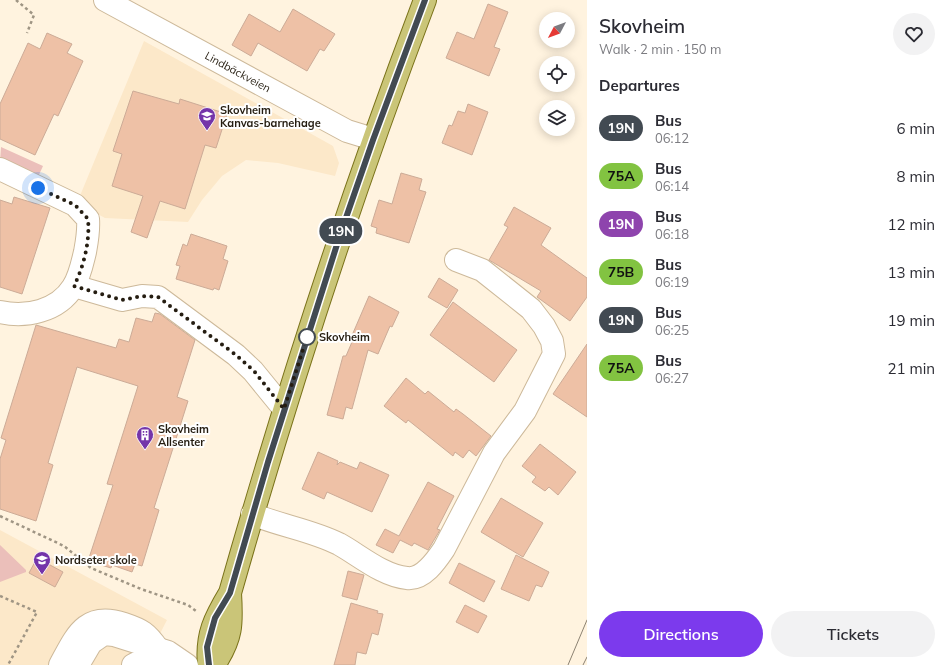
<!DOCTYPE html>
<meta charset="utf-8">
<style>
:root{--surface:#fff;--page:#f2f2f3;--text:#2b2b33;--muted:#7c7c81;--accent:#7c3aed}
body{margin:0;font-family:Mulish,sans-serif;background:var(--page);color:var(--text);height:100vh;display:flex;flex-direction:column;font-size:15px;white-space:nowrap}
*{box-sizing:border-box;margin:0}
p{font-size:13px;color:var(--muted)}
.icon{flex:none;width:22px;height:22px;fill:none;stroke:currentColor;stroke-width:2;stroke-linecap:round;stroke-linejoin:round}
.map{position:relative;flex:1;overflow:hidden}
.drawer{display:flex;flex-direction:column;background:var(--surface);width:360px}
.drawer>*{flex:none}
.badge{padding:0 8px;border-radius:13px;font-size:14px;line-height:26px}
.needle{width:26px;rotate:229deg}
.fabs{position:absolute;left:539px;top:12px;display:grid;gap:8px}
.fabs a{display:grid;place-items:center;width:36px;height:36px;border-radius:50%;background:var(--surface);box-shadow:0 2px 10px #0003;font-size:20px}
.you{position:absolute;width:20px;height:20px;margin:-10px;border:3px solid #fff;border-radius:50%;background:#1a73e8;box-shadow:0 0 0 6px #1a73e833}
.map>.badge{position:absolute;translate:-50% -50%;box-shadow:0 0 0 2px #fff}
h2{padding:0 12px;font-size:15px;line-height:36px}
.round{display:grid;place-items:center;flex:none;width:42px;height:42px;border-radius:21px;background:var(--page)}
.overview{display:flex;align-items:center;justify-content:space-between;height:68px;padding:0 12px}
h1{font-size:19px;font-weight:600;line-height:30px}
.cta{display:flex;gap:8px;margin-top:auto;padding:8px 12px}
.cta a{flex:1;height:46px;border-radius:24px;background:var(--accent);color:#fff;font-size:16px;font-weight:600;line-height:46px;text-align:center}
.cta a+a{background:var(--page);color:var(--text)}
ul{padding:0;list-style:none}
li{display:flex;align-items:center;gap:12px;height:48px;padding:0 12px}
li div{flex:1}
li b{display:block;font-size:15px}
li em{font-style:normal}
li .badge{min-width:44px;font-weight:700;text-align:center}
main{display:flex;flex:1;min-height:0}
.map>svg:first-child{display:block}
</style>
<main>
<div class="map">
<svg width="587" height="665" viewBox="0 0 587 665">
<rect width="100%" height="100%" fill="#fff3df"/>
<path fill="#fce8c9" d="M144,41L333,146L339,163L335,176L278,163L246,160L222,176L202,200L188,222L105,218L77,203Z
M0,530L167,620L144,665H0Z"/>
<path fill="#ebbfba" d="M1,147L43,166L37,179L0,162Z
M0,545L26,570V572L0,582Z"/>
<path fill="#eec1a6" stroke="#ccab97" d="M488,4L508,12L494,47L500,49L489,76L446,58L457,32L474,39Z
M293,9L335,34L324,51L320,49L307,71L258,43L251,56L232,45L249,14L280,32Z
M47,33L72,44L67,53L83,61L58,116L54,114L35,155L0,139V104L28,43L40,49Z
M133,91L179,104L180,99L227,114L216,148L205,145L185,209L160,201L147,238L131,232L143,196L112,186L122,154L113,151Z
M468,104L488,112L472,155L442,143L449,125L452,126L458,111L465,113Z
M401,173L422,179L419,190L426,192L409,243L376,233L377,228L371,226L379,200L392,204Z
M14,197L50,208L22,294L0,287V200L12,204Z
M514,207L551,228L541,245L587,278V297L570,321L537,297L541,291L489,260L508,227L504,225Z
M191,234L227,246L223,259L228,261L219,290L214,288L213,290L176,279L180,266L176,265L183,244L187,246Z
M439,278L458,290L447,308L428,297Z
M369,296L399,312L392,327L390,326L378,354L368,350L352,409L346,407L343,419L327,415L343,356H346L352,342L350,340Z
M453,302L517,350L494,382L430,335Z
M155,313L160,314L195,340L177,397L188,401L154,508L159,510L142,566L135,564L132,572L112,565L111,568L88,561L113,485L107,484L138,386L77,367L48,463L53,465L36,521L0,509V459L6,440L1,438L36,325L116,348L119,339L129,342L136,318L152,322Z
M587,344V417L553,394Z
M406,378L425,394L428,391L454,412L456,409L463,414L491,436L476,456L469,450L463,458L455,452L453,456L408,420L406,423L384,406Z
M540,444L576,472L558,495L549,487L545,491L532,482L536,477L522,466Z
M318,452L338,461L337,465L340,462L357,469L360,462L389,475L372,512L327,492L324,499L302,489Z
M428,482L454,496L437,529L440,530L428,550L414,543L412,546L400,540L393,553L376,545L385,529L399,536Z
M501,498L543,523L523,557L481,532Z
M516,555L549,572L542,587L536,585L529,601L501,589Z
M37,558L63,572L55,587L29,573Z
M459,563L495,581L484,602L449,583Z
M348,571L364,575L357,600L342,596Z
M351,603L378,611L377,613L383,614L378,635L372,633L366,654L357,652L355,665H334Z
M465,605L487,616L478,633L456,622Z"/>
<g fill="none" stroke-linecap="round" stroke-linejoin="round">
<defs>
<g id="minor">
<path id="s1" d="M105,0L347,131L373,139"/>
<path d="M0,169L75,205L88,219C89,231 87,241 85,252C82,264 80,276 73,287C58,311 26,318 0,312"/>
<path d="M74,286L122,300L142,296L158,297L236,355L253,371L284,409"/>
<path d="M252,514C281,526 311,530 339,544C359,555 383,576 407,578C423,580 436,561 444,549L494,453L525,411L554,354L552,341L544,326L531,309L482,270L456,260"/>
<path d="M60,665C76,636 85,611 124,624C142,630 147,633 158,649"/>
<path d="M78,665L91,643L104,634L114,635L168,652L187,665"/>
<path d="M133,665C144,657 165,663 178,664"/>
</g>
<path id="major" d="M209,665C206,635 215,618 230,593C287,392 351,195 425,0
M214,665C232,638 232,624 230,593"/>
</defs>
<use href="#minor" stroke="#cdb99a" stroke-width="24"/>
<use href="#major" stroke="#7a7219" stroke-width="24"/>
<path stroke="#9f9584" stroke-width="2.5" stroke-dasharray="3 3" stroke-linecap="butt" d="M16,0L34,15L27,33
M0,516L64,546L91,568L141,589L188,605L196,611
M0,596L37,612L8,665"/>
<use href="#minor" stroke="#fff" stroke-width="22"/>
<use href="#major" stroke="#cac578" stroke-width="22"/>
<path stroke="#8c8272" stroke-width="1" d="M568,665L587,620
M583,665L587,657"/>
</g>
<g fill="none" stroke-linecap="round" stroke-linejoin="round">
<defs>
<path id="line" d="M209,665L207,647L215,618L230,593L268,462L340,235L373,140L425,0"/>
</defs>
<use href="#line" stroke="#fff" stroke-width="9"/>
<use href="#line" stroke="#424a52" stroke-width="6"/>
<path stroke="#251d11" stroke-width="4" stroke-dasharray="0 7.2" d="M38,188L75,205L88,219C90,241 84,266 74,286L122,300L142,296L158,297L236,355L254,371L284,409L307,337"/>
</g>
<defs>
<symbol id="school-pin" viewBox="-11 -11 22 30"><path d="M0 17L-7.5 6A9.5 9.5 0 1 1 7.5 6Z" fill="#7434a9" stroke="#fff"/><path d="M0-5L7-2L0 1L-7-2ZM-4 1L0 2.5L4 1V4Q0 6-4 4Z" fill="#fff"/></symbol>
<symbol id="building-pin" viewBox="-11 -11 22 30"><path d="M0 17L-7.5 6A9.5 9.5 0 1 1 7.5 6Z" fill="#7434a9" stroke="#fff"/><path d="M-4-6H4V6H1V3H-1V6H-4ZM-2.5-4.3h1.7v1.8h-1.7ZM.8-4.3h1.7v1.8H.8ZM-2.5-1h1.7V.8h-1.7ZM.8-1h1.7V.8H.8Z" fill="#fff"/></symbol>
</defs>
<g fill-rule="evenodd">
<use href="#school-pin" x="197" y="106" width="20" height="27"/>
<use href="#building-pin" x="135" y="425" width="20" height="27"/>
<use href="#school-pin" x="32" y="550" width="20" height="27"/>
</g>
<circle fill="#fff" stroke="#424a52" stroke-width="2" cx="307" cy="337" r="8"/>
<g text-anchor="middle" dominant-baseline="central" stroke-width="4" stroke-linejoin="round" paint-order="stroke">
<g font-size="11" fill="#251d11" stroke="#fff">
<text stroke="none"><textPath href="#s1" startOffset="151">Lindbäckveien</textPath></text>
</g>
<g font-size="11" font-weight="bold" fill="#251d11" stroke="#fff" text-anchor="start">
<text x="220" y="110">Skovheim<tspan x="220" dy="13">Kanvas-barnehage</tspan></text>
<text x="158" y="429">Skovheim<tspan x="158" dy="13">Allsenter</tspan></text>
<text x="55" y="560">Nordseter skole</text>
</g>
<g font-size="11" font-weight="bold" fill="#251d11" stroke="#fff" text-anchor="start">
<text x="319" y="337">Skovheim</text>
</g>
</g>
</svg>
<div class="fabs">
<a><svg class="needle" viewBox="-14 -14 28 28"><path d="M0-13l5 13h-10z" fill="#e53935"/><path d="M0 13l5-13h-10z" fill="#7c7c81"/></svg></a>
<a><svg class="icon" aria-label="locate" viewBox="0 0 24 24"><circle cx="12" cy="12" r="6"/><path d="M12 2v4M12 18v4M2 12h4M18 12h4"/></svg></a>
<a><svg class="icon" aria-label="layers" viewBox="0 0 24 24"><path d="M12 4l9 5-9 5-9-5zM3 14l9 5 9-5"/></svg></a>
</div>
<div class="you" style="left:38px;top:188px"></div>
<b class="badge" style="left:341px;top:231px;background:#424a52;color:#fff">19N</b>
</div>
<section class="drawer">
<div class="overview"><div><h1>Skovheim</h1><p>Walk · 2 min · 150 m</p></div><a class="round"><svg class="icon" aria-label="heart" viewBox="0 0 24 24"><path d="M12 20l-8-8c-3-5 5-10 8-4 3-6 11-1 8 4z"/></svg></a></div>
<h2>Departures</h2>
<ul>
<li><span class="badge" style="background:#424a52;color:#fff">19N</span><div><b>Bus</b><p>06:12</p></div><em>6 min</em></li>
<li><span class="badge" style="background:#82c341;color:#111">75A</span><div><b>Bus</b><p>06:14</p></div><em>8 min</em></li>
<li><span class="badge" style="background:#8e44ad;color:#fff">19N</span><div><b>Bus</b><p>06:18</p></div><em>12 min</em></li>
<li><span class="badge" style="background:#82c341;color:#111">75B</span><div><b>Bus</b><p>06:19</p></div><em>13 min</em></li>
<li><span class="badge" style="background:#424a52;color:#fff">19N</span><div><b>Bus</b><p>06:25</p></div><em>19 min</em></li>
<li><span class="badge" style="background:#82c341;color:#111">75A</span><div><b>Bus</b><p>06:27</p></div><em>21 min</em></li>
</ul>
<div class="cta"><a>Directions</a><a>Tickets</a></div>
</section>
</main>
